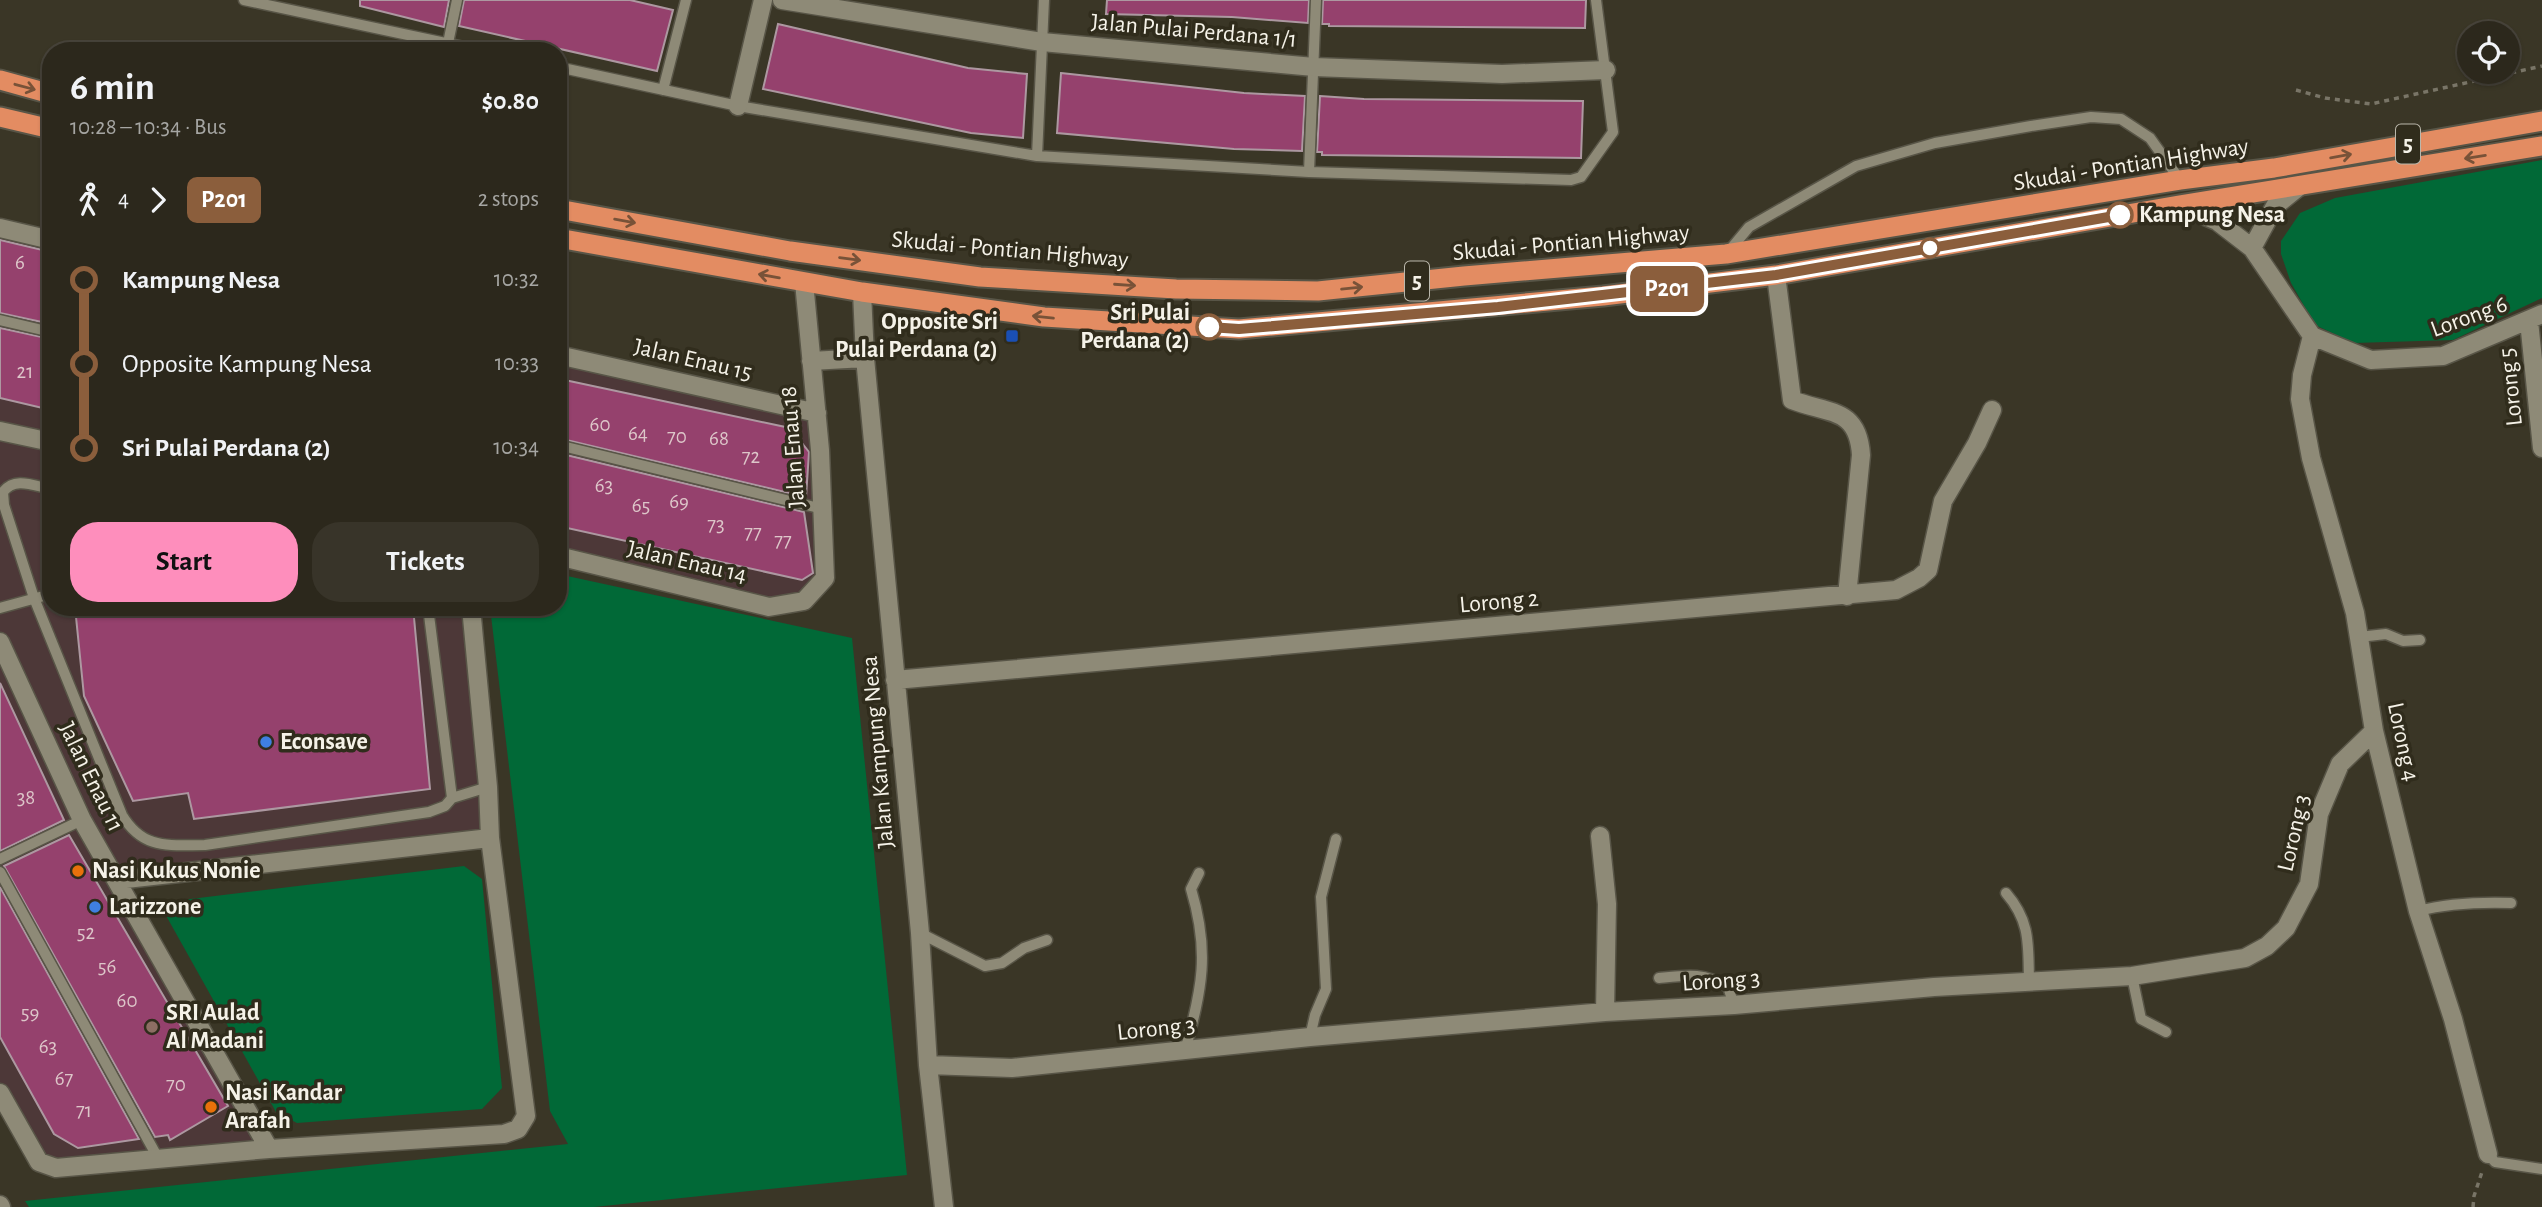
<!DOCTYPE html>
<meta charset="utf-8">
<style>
:root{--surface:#2c281c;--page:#383429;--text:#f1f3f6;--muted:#a6a6a3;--line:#48443b;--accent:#fe8ebc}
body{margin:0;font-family:"Alegreya Sans",sans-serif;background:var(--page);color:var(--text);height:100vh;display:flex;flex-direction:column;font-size:26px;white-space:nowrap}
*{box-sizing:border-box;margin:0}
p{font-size:23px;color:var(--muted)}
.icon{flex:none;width:38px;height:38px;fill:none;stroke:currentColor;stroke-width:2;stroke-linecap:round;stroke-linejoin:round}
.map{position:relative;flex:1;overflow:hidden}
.drawer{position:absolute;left:42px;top:42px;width:525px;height:574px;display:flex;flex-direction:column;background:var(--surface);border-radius:28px;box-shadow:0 2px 5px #0004,0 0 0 2px var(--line)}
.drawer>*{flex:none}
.badge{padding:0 14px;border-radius:10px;font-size:24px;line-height:46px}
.fabs{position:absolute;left:2457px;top:21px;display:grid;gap:14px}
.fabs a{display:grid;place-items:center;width:63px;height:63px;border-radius:50%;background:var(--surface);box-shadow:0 2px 5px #0004,0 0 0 2px var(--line);font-size:35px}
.map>.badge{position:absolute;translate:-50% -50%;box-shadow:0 0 0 4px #fff}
.legs{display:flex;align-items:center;gap:10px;height:77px;padding:0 28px;font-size:23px}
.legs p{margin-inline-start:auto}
.summary{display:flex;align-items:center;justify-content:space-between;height:119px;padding:0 28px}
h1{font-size:38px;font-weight:700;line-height:52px}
.action{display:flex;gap:14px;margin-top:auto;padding:14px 28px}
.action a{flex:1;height:80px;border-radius:28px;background:var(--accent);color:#111;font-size:28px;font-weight:700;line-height:80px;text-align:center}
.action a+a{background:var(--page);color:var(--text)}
ul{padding:0 28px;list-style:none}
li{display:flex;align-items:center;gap:24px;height:84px;font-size:26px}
li i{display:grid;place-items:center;width:10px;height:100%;margin:0 9px;background:currentColor}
li i::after{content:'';width:18px;height:18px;margin:-9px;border:5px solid;border-radius:50%;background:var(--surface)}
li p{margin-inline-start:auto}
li:first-child i{background:linear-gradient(#0000 50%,currentColor 0)}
li:last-child i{background:linear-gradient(currentColor 50%,#0000 0)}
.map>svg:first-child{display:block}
</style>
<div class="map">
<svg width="2542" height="1207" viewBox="0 0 2542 1207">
<rect width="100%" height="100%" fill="#3a3626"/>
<path fill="#4d3838" d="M0,221L51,232V607H478L498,846L129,885L279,1155L57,1176L44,1173L32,1166L0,1109Z
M558,346L823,405L833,581L807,608L558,565Z"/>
<path fill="#016937" d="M2542,160V298L2453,340L2354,343L2315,325L2291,283L2281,254V241L2300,213L2335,198Z
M558,574L852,638L907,1175L594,1207H29L25,1201L568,1144L550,1111L490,607H558Z
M464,866L482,879L502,1088L482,1109L297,1123L276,1112L164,912L174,901Z"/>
<path fill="#95416d" stroke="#ad98a1" stroke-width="2" d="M360,0H449L444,27L360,6Z
M464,0H630L673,10L657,71L459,26Z
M1107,0H1309L1308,23L1232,17L1106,14Z
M1323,0H1586L1585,28L1329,26V24H1322Z
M778,24L968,68L1027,74L1023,138L971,133L763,89Z
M1061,73L1244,93L1305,96L1302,151L1234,149L1057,133Z
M1320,96L1364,99L1583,101L1581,158L1322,155V152H1317Z
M0,240L51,252V324L0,313Z
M0,328L51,339V410L0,398Z
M560,379L790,428L809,452L806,497L558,438Z
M558,453L804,512L813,573L802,580L558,526Z
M75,607H413L430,789L194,819L188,793L133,801L84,696Z
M0,683L64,820L0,851Z
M69,835L228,1106L170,1140L168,1135L155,1137L4,866Z
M0,887L139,1139L78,1148L54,1134L0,1037Z"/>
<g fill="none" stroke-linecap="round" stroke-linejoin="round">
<defs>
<path id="service" d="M244,0L483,51
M448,43L457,0
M558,67L738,106L1037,156L1309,172L1571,180L1581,177L1613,132L1596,0
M663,90L686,0
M1037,156L1044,0
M1309,172L1316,0
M1729,251L1749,227L1856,166L1935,143L2031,126L2091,117L2121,119L2150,138L2180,180
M0,320L51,332
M558,445L823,509
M51,489C34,486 15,476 3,492L4,505L34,598L122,815C143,850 168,845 205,845L429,812L445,806L452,798L428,607
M0,608L51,594
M2359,637L2386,634L2403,641L2420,640
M452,798L488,787
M0,859L82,820
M0,872L158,1158
M2006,893C2031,922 2028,945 2029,981
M2418,911C2449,903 2479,902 2511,903
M920,933L985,966L1002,963L1024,948L1047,940
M2132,976L2141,1019L2166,1032
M1659,978C1687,975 1703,972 1728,987L1734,1005
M1310,1037L1315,1015L1326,989L1321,897L1336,839
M1185,1051C1202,989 1210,952 1191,889L1199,873
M2488,1154L2495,1162L2542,1169"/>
<path id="minor" d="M782,0L1042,42L1314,67L1502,74L1606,70
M738,106L763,0
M2179,205L2217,221L2252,248L2312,336L2371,360L2443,356L2542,314
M0,228L51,240
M2252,248L2275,206L2301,185
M1776,275L1792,400C1828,414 1858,407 1861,455L1847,596
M862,292L865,358L920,933L928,1065L944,1207
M2529,321L2542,448
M2312,336L2302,375L2300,399L2311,458L2355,613L2374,731L2418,911L2453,1019L2488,1154
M558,355L817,413
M811,361L865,358
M0,431L51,442
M558,556L769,607L804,601L825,578L820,450L804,282
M0,642L82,820L269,1149
M895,680L1896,590L1919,578L1928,570L1943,501L1977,443L1992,410
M1600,836L1607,904L1605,1012
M117,880L490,838
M928,1065L1012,1068L1310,1037L1605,1012L1734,1005L1934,987L2132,976L2245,958L2267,946L2286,928L2309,884L2319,814L2340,764L2374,731
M0,1093L39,1162L56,1168L269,1149L504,1134L518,1129L526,1116L490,838L488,787L471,607"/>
<path id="tertiary" d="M0,1205L1,1207"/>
<path id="trunk" d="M0,80L51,94
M0,117L51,129
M558,209L790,251L980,277L1176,289L1318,291L1464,276L1726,254L2180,180L2274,168L2542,121
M558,238L862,292L1044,317L1239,329L1603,296L1776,275L2179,205L2542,146"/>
</defs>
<use href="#service" stroke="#585547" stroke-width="13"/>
<use href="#minor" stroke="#585547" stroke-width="21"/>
<use href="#tertiary" stroke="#585547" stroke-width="21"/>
<use href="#trunk" stroke="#585547" stroke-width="23"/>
<path stroke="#797567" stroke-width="3.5" stroke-dasharray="5 5" stroke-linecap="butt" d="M2296,90L2325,98L2371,104L2542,66
M2473,1207L2474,1196L2483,1169"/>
<use href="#service" stroke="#8e8a77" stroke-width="10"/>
<use href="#minor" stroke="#8e8a77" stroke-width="18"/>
<use href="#tertiary" stroke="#8e8a77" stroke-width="18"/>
<use href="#trunk" stroke="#e38c62" stroke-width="19"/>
</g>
<defs><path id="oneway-shaft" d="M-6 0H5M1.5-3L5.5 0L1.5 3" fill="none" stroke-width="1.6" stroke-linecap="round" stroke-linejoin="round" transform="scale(1.75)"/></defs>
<g stroke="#785238">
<use href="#oneway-shaft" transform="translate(25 87) rotate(15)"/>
<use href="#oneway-shaft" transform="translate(2341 156) rotate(-10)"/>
<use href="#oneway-shaft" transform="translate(2475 157) rotate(171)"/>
<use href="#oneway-shaft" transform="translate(625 221) rotate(10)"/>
<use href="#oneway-shaft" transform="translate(850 259) rotate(8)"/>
<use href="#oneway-shaft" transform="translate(769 276) rotate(-170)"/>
<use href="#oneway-shaft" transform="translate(1125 285) rotate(4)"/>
<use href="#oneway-shaft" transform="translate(1352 288) rotate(-6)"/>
<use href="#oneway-shaft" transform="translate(1043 317) rotate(-174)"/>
</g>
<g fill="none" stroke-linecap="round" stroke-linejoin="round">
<defs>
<path id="line-1" d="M1209,327L1239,329L1498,307L1776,275L2120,215"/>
</defs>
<use href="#line-1" stroke="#fff" stroke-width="16"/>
<use href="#line-1" stroke="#8b5e3c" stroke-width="10"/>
</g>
<g fill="#fff" stroke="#8b5e3c" stroke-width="3.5">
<circle cx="2120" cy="215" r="12"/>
<circle cx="1930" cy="248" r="9"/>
<circle cx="1209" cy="327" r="12"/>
</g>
<rect fill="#1a4fb4" stroke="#302c1c" stroke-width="2.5" x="1005" y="329" width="14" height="14" rx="3.5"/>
<g fill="#3f7fe0" stroke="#302c1c" stroke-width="2.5">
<circle cx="266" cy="742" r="7"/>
<circle cx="95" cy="907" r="7"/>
</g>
<g fill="#e8710a" stroke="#302c1c" stroke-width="2.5">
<circle cx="78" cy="871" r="7"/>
<circle cx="211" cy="1107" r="7"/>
</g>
<circle fill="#8d6e63" stroke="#302c1c" stroke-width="2.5" cx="152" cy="1027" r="7"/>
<g text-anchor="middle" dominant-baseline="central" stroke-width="7" stroke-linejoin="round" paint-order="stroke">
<g font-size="21" fill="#ddc6c9">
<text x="20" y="262">6</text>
<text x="25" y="371">21</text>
<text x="600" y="424">60</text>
<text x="638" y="433">64</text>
<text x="677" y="436">70</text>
<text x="719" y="438">68</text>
<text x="751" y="456">72</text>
<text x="604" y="485">63</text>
<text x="679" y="501">69</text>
<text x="641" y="505">65</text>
<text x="716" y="524">73</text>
<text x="753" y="532">77</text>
<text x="783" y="540">77</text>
<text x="26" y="797">38</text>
<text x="86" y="932">52</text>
<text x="107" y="966">56</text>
<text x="127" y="1000">60</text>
<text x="30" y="1012">59</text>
<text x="48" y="1046">63</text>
<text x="64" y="1078">67</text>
<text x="176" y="1084">70</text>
<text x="84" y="1110">71</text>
</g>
<g fill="#302c1c" stroke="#bab7ab" stroke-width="2">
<rect x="2396" y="124.5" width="24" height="39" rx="5"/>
<rect x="1405" y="261.5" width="24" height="39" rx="5"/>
</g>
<g font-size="23" font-weight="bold" fill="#f5f2e8">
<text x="2408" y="144">5</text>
<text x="1417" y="281">5</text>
</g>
<g font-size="24" fill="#f5f2e8" stroke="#302c1c">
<text transform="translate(1194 31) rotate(5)">Jalan Pulai Perdana 1/1</text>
<text transform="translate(2131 165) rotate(-9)">Skudai - Pontian Highway</text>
<text transform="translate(1571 243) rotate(-5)">Skudai - Pontian Highway</text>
<text transform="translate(1010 250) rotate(5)">Skudai - Pontian Highway</text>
<text transform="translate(2469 317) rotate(-20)">Lorong 6</text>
<text transform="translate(693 360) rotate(13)">Jalan Enau 15</text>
<text transform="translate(2511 387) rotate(-96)">Lorong 5</text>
<text transform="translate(793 447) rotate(-94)">Jalan Enau 18</text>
<text transform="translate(687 562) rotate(13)">Jalan Enau 14</text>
<text transform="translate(1499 602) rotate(-5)">Lorong 2</text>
<text transform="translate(2403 742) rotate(78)">Lorong 4</text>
<text transform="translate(878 752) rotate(-95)">Jalan Kampung Nesa</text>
<text transform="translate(91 777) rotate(64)">Jalan Enau 11</text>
<text transform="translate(2294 833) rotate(-77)">Lorong 3</text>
<text transform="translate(1721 981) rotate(-4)">Lorong 3</text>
<text transform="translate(1156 1029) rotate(-6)">Lorong 3</text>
</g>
<g font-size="24" font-weight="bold" fill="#f5f2e8" stroke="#302c1c" text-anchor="start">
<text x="2139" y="215">Kampung Nesa</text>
<text x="1190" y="313" text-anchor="end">Sri Pulai<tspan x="1190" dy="28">Perdana (2)</tspan></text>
</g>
<g font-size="24" font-weight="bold" fill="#f5f2e8" stroke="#302c1c" text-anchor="start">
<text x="998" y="322" text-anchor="end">Opposite Sri<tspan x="998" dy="28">Pulai Perdana (2)</tspan></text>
<text x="280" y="742">Econsave</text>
<text x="92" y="871">Nasi Kukus Nonie</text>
<text x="109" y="907">Larizzone</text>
<text x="166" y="1013">SRI Aulad<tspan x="166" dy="28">Al Madani</tspan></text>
<text x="225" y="1093">Nasi Kandar<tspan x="225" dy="28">Arafah</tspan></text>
</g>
</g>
</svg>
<div class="fabs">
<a><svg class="icon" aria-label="locate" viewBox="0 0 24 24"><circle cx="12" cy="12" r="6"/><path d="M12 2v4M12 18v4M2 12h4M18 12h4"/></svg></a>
</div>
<b class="badge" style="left:1667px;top:289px;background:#8b5e3c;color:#fff">P201</b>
<section class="drawer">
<div class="summary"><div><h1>6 min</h1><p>10:28 – 10:34 · Bus</p></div><b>$0.80</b></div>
<div class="legs"><svg class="icon" aria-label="walk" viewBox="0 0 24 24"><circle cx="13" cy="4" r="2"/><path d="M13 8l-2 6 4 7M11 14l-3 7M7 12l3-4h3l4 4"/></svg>4<svg class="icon" aria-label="forward" viewBox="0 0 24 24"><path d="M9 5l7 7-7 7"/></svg><b class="badge" style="background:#8b5e3c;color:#fff">P201</b><p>2 stops</p></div>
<ul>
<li><i style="color:#8b5e3c"></i><b>Kampung Nesa</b><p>10:32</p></li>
<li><i style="color:#8b5e3c"></i><span>Opposite Kampung Nesa</span><p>10:33</p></li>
<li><i style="color:#8b5e3c"></i><b>Sri Pulai Perdana (2)</b><p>10:34</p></li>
</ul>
<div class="action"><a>Start</a><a>Tickets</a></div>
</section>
</div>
